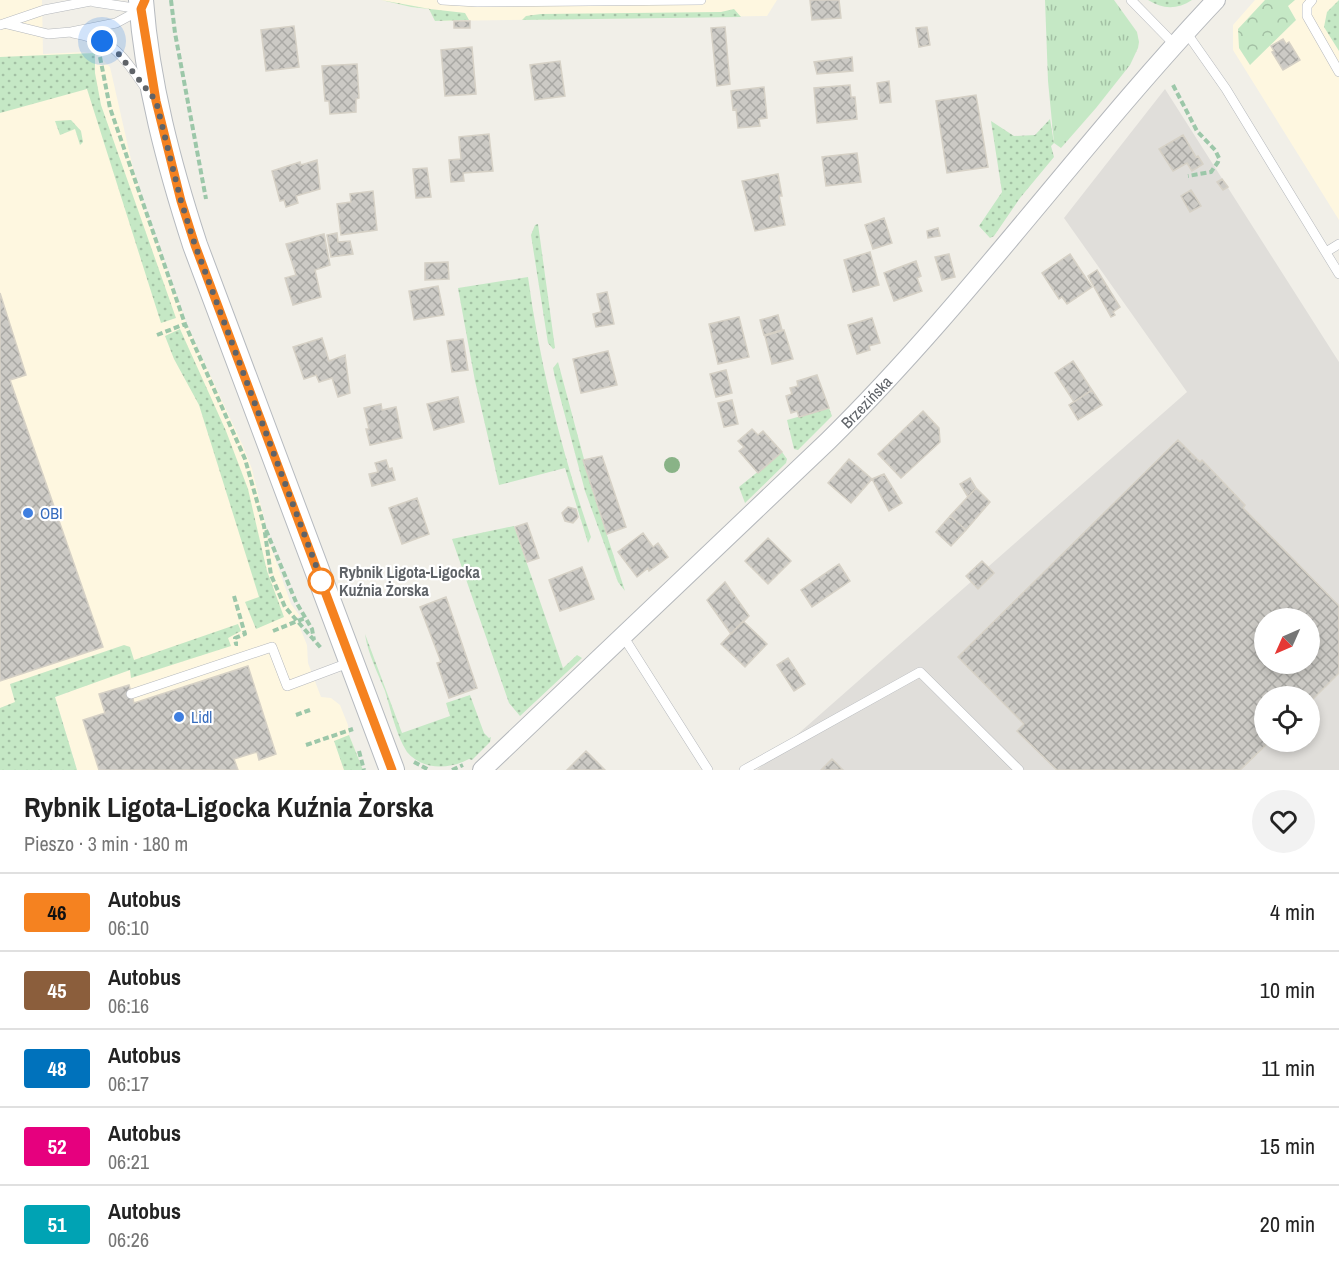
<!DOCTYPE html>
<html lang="pl">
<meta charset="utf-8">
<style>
:root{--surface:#fff;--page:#f2f2f2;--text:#222;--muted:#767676;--line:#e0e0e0}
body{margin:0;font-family:"Archivo Narrow",sans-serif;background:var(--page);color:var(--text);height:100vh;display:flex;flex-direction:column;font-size:22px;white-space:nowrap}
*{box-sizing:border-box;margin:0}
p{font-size:20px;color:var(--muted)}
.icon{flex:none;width:33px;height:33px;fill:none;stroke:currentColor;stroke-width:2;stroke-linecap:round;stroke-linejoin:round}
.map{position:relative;height:770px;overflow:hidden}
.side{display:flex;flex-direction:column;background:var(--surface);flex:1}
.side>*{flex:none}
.badge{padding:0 12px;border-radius:4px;font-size:21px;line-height:39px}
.needle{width:39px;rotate:225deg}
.controls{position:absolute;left:1254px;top:608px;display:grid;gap:12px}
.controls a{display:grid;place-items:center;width:66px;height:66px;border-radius:50%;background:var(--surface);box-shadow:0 3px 9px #0003;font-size:30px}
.you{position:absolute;width:30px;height:30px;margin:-15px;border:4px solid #fff;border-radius:50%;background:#1a73e8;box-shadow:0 0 0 9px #1a73e833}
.map>.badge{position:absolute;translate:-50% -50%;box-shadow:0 0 0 3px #fff}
.round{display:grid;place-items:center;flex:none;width:63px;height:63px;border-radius:32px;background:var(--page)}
.headline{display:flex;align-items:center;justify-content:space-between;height:102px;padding:0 24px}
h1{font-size:28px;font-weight:800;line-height:45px}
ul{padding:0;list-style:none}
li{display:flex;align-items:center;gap:18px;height:78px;padding:0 24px;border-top:2px solid var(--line)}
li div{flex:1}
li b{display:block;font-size:22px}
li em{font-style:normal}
li .badge{min-width:66px;font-weight:700;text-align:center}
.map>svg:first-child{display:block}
</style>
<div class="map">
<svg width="1339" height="770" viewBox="0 0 1339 770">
<defs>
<pattern id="grass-dots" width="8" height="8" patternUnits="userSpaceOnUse" patternTransform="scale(1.5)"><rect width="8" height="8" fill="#c5e8c5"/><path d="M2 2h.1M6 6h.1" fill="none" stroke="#a3c0a4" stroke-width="1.8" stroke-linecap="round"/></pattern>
<pattern id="forest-crowns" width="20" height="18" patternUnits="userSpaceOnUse" patternTransform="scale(1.5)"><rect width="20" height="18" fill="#c5e8c5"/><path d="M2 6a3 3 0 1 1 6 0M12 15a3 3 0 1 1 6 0" fill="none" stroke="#a3c0a4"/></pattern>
<pattern id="park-tufts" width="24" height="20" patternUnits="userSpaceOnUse" patternTransform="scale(1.5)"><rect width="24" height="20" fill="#c5e8c5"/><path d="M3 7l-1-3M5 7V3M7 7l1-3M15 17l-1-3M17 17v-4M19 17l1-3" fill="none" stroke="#a3c0a4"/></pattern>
<pattern id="building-cross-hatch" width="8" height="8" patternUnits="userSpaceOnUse" patternTransform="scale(1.5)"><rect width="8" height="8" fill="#cccac5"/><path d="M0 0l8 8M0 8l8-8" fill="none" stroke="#a9a8a4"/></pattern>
</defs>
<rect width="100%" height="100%" fill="#f1efe8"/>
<path fill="#fef7e0" d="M0,0H42L43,54L84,52L99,56L110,67L132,164L145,210L187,325L243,446L252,469L271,547L291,604L300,616L296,618L307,645L308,663L321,697L331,698L340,705L348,725L349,735L363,770H77L55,697L130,669L10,684L16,703L0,708Z
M381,0H777L767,16L436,21L429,9L411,7Z
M1255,0H1339V220L1233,50V25Z"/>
<path fill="#e0deda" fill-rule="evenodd" d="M1165,89L1339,362V770H757L1187,392L1064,218ZM1264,618H1310V663H1264ZM1264,696H1310V741H1264Z"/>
<path fill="url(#grass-dots)" d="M381,0L430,9L465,13L469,20L435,21L429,9L411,7Z
M1148,0H1192C1177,10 1162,9 1148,0Z
M1339,0V51L1324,27L1327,12Z
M734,9L741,17L522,20L526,16L541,14L721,12Z
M95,53V73L101,105L176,318L161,323L87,89L0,113V57Z
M1050,119L1054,143L1051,146L1054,157L1020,198L994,236L990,238L979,226L1002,192L991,121L1014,136L1035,135Z
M71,120L81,131L83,142L80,145L75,129L60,135L55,121Z
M538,224L555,348L553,349L548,343L531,235L535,225Z
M528,277C540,366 562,453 591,537L588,543L565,468L499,485L475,381L458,288Z
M180,329L226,431L248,489L267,571L284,617L256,629L245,602L259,597L199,405L174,359L165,336Z
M558,362L592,489L625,591L618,582L585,491L555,378L553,368Z
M829,408L832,416L798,450L794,449L787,420Z
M782,452L787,459L786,463L745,503L739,487Z
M514,526L563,668L577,655L582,658L520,716L509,703L452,539Z
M238,624L241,631L228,638L231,646L131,678L130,670L55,697L77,770H0V708L15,702L10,684L124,645L130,647L134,660Z
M365,634L402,733L450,716L446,703L470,695L484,733L489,738L491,737L490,742L472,760L469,759C449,770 422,770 407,752C396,735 391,710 385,691C378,674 367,651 365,634Z
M349,735L363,770H344L334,741Z"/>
<path fill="url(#forest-crowns)" d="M1265,0H1295L1288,6L1296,20L1250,65L1239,48L1238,29Z"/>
<path fill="url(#park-tufts)" d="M1045,0H1114L1137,32L1139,42L1138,48L1130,65L1096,108L1061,148L1054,143L1048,81Z"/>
<path fill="url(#building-cross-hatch)" stroke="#d6d1c6" stroke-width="1.5" fill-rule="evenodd" d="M810,0H839L841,18L812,20Z
M454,21H470V28H454Z
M294,26L299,67L266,71L261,30Z
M725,27L730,84L717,86L711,28Z
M927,27L930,45L919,47L916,28Z
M1283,39L1286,44L1289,42L1300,60L1283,70L1272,52L1274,51L1271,46Z
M472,47L476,94L445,96L441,50Z
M852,57L853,71L817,74L814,62Z
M560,61L565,96L535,100L530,65Z
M357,64L359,98L356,99V112L330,114L329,101H325L322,66Z
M889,81L891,102L880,103L877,83Z
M850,85L851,97H855L857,119L817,123L814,88Z
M764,87L767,118L759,119L760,126L738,128L736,109L733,110L731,91Z
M976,95L988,167L947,173L936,101Z
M489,134L493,171L463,173L464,181L451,182L449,160L461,159L459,137Z
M1183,135L1196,157L1198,156L1203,164L1192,171L1187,163L1173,171L1159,149Z
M857,153L861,182L826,186L822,157Z
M317,160L320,189L296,196L298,203L286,207L284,200L280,201L272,171L300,162L301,165Z
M427,168L431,197L416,198L413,169Z
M778,174L782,196H779L785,225L755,231L742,181Z
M1222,179L1228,187L1223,190L1217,182Z
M1191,190L1201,206L1190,212L1181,196Z
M373,191L377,230L341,235L337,204L351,202L350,194Z
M884,218L892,243L873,249L865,225Z
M938,228L940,236L928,238L927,231Z
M337,233L338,242L350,241L353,254L331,257L327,235Z
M324,234L330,265L315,270L321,297L293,305L285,278L296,275L286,244Z
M870,252L879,285L853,292L844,260Z
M949,254L955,277L942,280L935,257Z
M1070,254L1092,287L1067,304L1062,297L1059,299L1042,273Z
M916,261L921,276L917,278L922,291L894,301L884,273Z
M448,262L449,279L425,280V263Z
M1097,270L1120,307L1113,312L1115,315L1111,317L1088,276Z
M438,286L444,315L414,320L409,291Z
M607,292L614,324L596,327L593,314L601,312L597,294Z
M0,293L26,375L10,380L103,647L0,681Z
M778,315L782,330L764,335L760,320Z
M739,317L749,357L718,364L709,324Z
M872,318L880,343L869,346L870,350L857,354L848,325Z
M784,330L793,359L772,364L765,336Z
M322,338L329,361L345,355L350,393L338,397L332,378L319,382L316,375L304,379L293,347Z
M463,339L468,370L452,372L447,341Z
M608,351L617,385L581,393L573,359Z
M1073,361L1092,390L1074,402L1055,373Z
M726,370L732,393L716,397L710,374Z
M817,375L829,408L799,417L797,411L791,413L786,396L792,394L790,388L798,386L797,381Z
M1092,390L1102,405L1078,420L1069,405Z
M458,397L464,422L434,430L427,404Z
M732,400L738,424L724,427L718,403Z
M381,404L382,410L396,407L402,438L370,445L366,429H369L364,408Z
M923,411L939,428L940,442L901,478L878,454Z
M752,429L758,435L763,431L782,452L758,473L739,451L744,447L738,441Z
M1178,440L1200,462L1202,460L1245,505L1243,508L1339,606V673L1310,702V696H1264V741H1270L1240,770H1057L1017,731L1024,724L958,657ZM1264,618H1310V663H1264Z
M602,456L626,527L607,534L583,460Z
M849,459L872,479L851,503L828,483Z
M386,460L389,469L392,468L395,480L372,486L369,474L378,472L375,463Z
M884,474L902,503L889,511L872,479Z
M970,478L976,488L968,497L960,484Z
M976,488L990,502L966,530L950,516Z
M417,498L429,534L402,544L389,508Z
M568,507L576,509L578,517L573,523L565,521L562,513Z
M950,516L966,530L951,546L936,532Z
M527,523L539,558L527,562L515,527Z
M643,533L653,547L658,543L668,557L649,571L648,568L637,577L618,552Z
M768,538L791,561L768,584L745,561Z
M982,561L994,573L978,589L966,576Z
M839,564L850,581L812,607L801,590Z
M582,567L594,599L560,611L549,580Z
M725,582L749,616L731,634L707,600Z
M446,597L477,688L449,698L437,663L441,662L420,607Z
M743,621L767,644L745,667L721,644Z
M788,658L805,684L794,691L777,665Z
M248,666L276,754L259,760L257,752L234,759L238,770H99L83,720L105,713L99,694L129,685L134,703Z
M586,751L605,770H567Z
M832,759L843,770H821Z"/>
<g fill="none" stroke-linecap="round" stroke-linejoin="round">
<defs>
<path id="lane" d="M442,0L477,2L701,0
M1131,0L1175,45
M1312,0L1307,6V16L1339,72
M94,2L141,9
M7,24L48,34L71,32L116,23L140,10
M0,25L44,10L96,0
M1186,32L1226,89L1339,274
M73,33C82,35 92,37 101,41C120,48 135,74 147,90
M1326,252L1339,244
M623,636L708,770
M131,694L272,647L287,686L351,662
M744,770L920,672L1019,770"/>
<g id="street">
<path id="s1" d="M482,770L828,441C968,303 1082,142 1216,0"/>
</g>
<path id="secondary" d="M141,0C147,83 169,165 195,245L392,770"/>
</defs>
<use href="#lane" stroke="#b5b8bc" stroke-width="10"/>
<use href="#street" stroke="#b5b8bc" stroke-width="20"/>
<use href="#secondary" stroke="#b6babf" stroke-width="26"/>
<path stroke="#9cc7a9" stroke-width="4" stroke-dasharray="6 3" stroke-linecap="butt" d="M171,0L175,33L206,199
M100,57L110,108L185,324L245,459L264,526L271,575L285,607L321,648
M1173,85L1197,131L1215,150L1219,158L1218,162L1211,172L1188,176
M157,335L185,324
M266,530L296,602L312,629L314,640
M234,596L245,634L235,638L236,644H238
M273,631L305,618
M296,715L310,710
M306,745L353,729
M359,751L364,770
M414,762L429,770
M452,770L463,765"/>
<use href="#lane" stroke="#fff" stroke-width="9"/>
<use href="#street" stroke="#fff" stroke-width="18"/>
<use href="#secondary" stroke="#fff" stroke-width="24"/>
</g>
<circle fill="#89b387" cx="672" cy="465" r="8"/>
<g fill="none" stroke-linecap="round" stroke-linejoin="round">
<defs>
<path id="line" d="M145,0L141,9L156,101L181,201L195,245L392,770"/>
</defs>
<use href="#line" stroke="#fff" stroke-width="14"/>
<use href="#line" stroke="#f58220" stroke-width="9"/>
<path stroke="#5f6368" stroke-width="6" stroke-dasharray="0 10.8" d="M102,41L117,52L156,101L181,201L195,245L323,584L321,581"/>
</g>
<g fill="#3f7fe0" stroke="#fff" stroke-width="2">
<circle cx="28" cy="513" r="6"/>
<circle cx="179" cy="717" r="6"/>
</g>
<circle fill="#fff" stroke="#f58220" stroke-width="3" cx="321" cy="581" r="12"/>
<g text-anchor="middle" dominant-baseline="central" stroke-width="4.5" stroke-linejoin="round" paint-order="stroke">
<g font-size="16" fill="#5f6368" stroke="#fff">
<text stroke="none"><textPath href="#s1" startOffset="532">Brzezińska</textPath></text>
</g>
<g font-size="16" fill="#366cbe" stroke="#fff" text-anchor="start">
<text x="40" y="513">OBI</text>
<text x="191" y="717">Lidl</text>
</g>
<g font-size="16" font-weight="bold" fill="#5f6368" stroke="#fff" text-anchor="start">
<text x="339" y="572">Rybnik Ligota-Ligocka<tspan x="339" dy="18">Kuźnia Żorska</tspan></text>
</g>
</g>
</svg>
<div class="controls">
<a><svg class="needle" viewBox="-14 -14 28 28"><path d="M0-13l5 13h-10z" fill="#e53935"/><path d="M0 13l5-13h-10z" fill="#767676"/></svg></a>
<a><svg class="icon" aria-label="locate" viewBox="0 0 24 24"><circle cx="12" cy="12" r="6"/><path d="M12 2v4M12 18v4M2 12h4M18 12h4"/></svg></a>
</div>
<div class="you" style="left:102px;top:41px"></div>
</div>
<section class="side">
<div class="headline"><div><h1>Rybnik Ligota-Ligocka Kuźnia Żorska</h1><p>Pieszo · 3 min · 180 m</p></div><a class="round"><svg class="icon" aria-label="heart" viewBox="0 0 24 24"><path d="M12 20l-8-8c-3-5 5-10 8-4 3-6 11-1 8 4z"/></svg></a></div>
<ul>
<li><span class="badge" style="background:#f58220;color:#111">46</span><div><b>Autobus</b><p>06:10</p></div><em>4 min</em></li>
<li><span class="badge" style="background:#8b5e3c;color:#fff">45</span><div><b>Autobus</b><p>06:16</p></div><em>10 min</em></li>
<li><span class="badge" style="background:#0072bc;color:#fff">48</span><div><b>Autobus</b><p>06:17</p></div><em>11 min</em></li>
<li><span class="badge" style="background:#e6007e;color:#fff">52</span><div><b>Autobus</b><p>06:21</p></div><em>15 min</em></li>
<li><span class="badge" style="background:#00a3b4;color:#fff">51</span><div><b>Autobus</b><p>06:26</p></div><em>20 min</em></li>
</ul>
</section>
